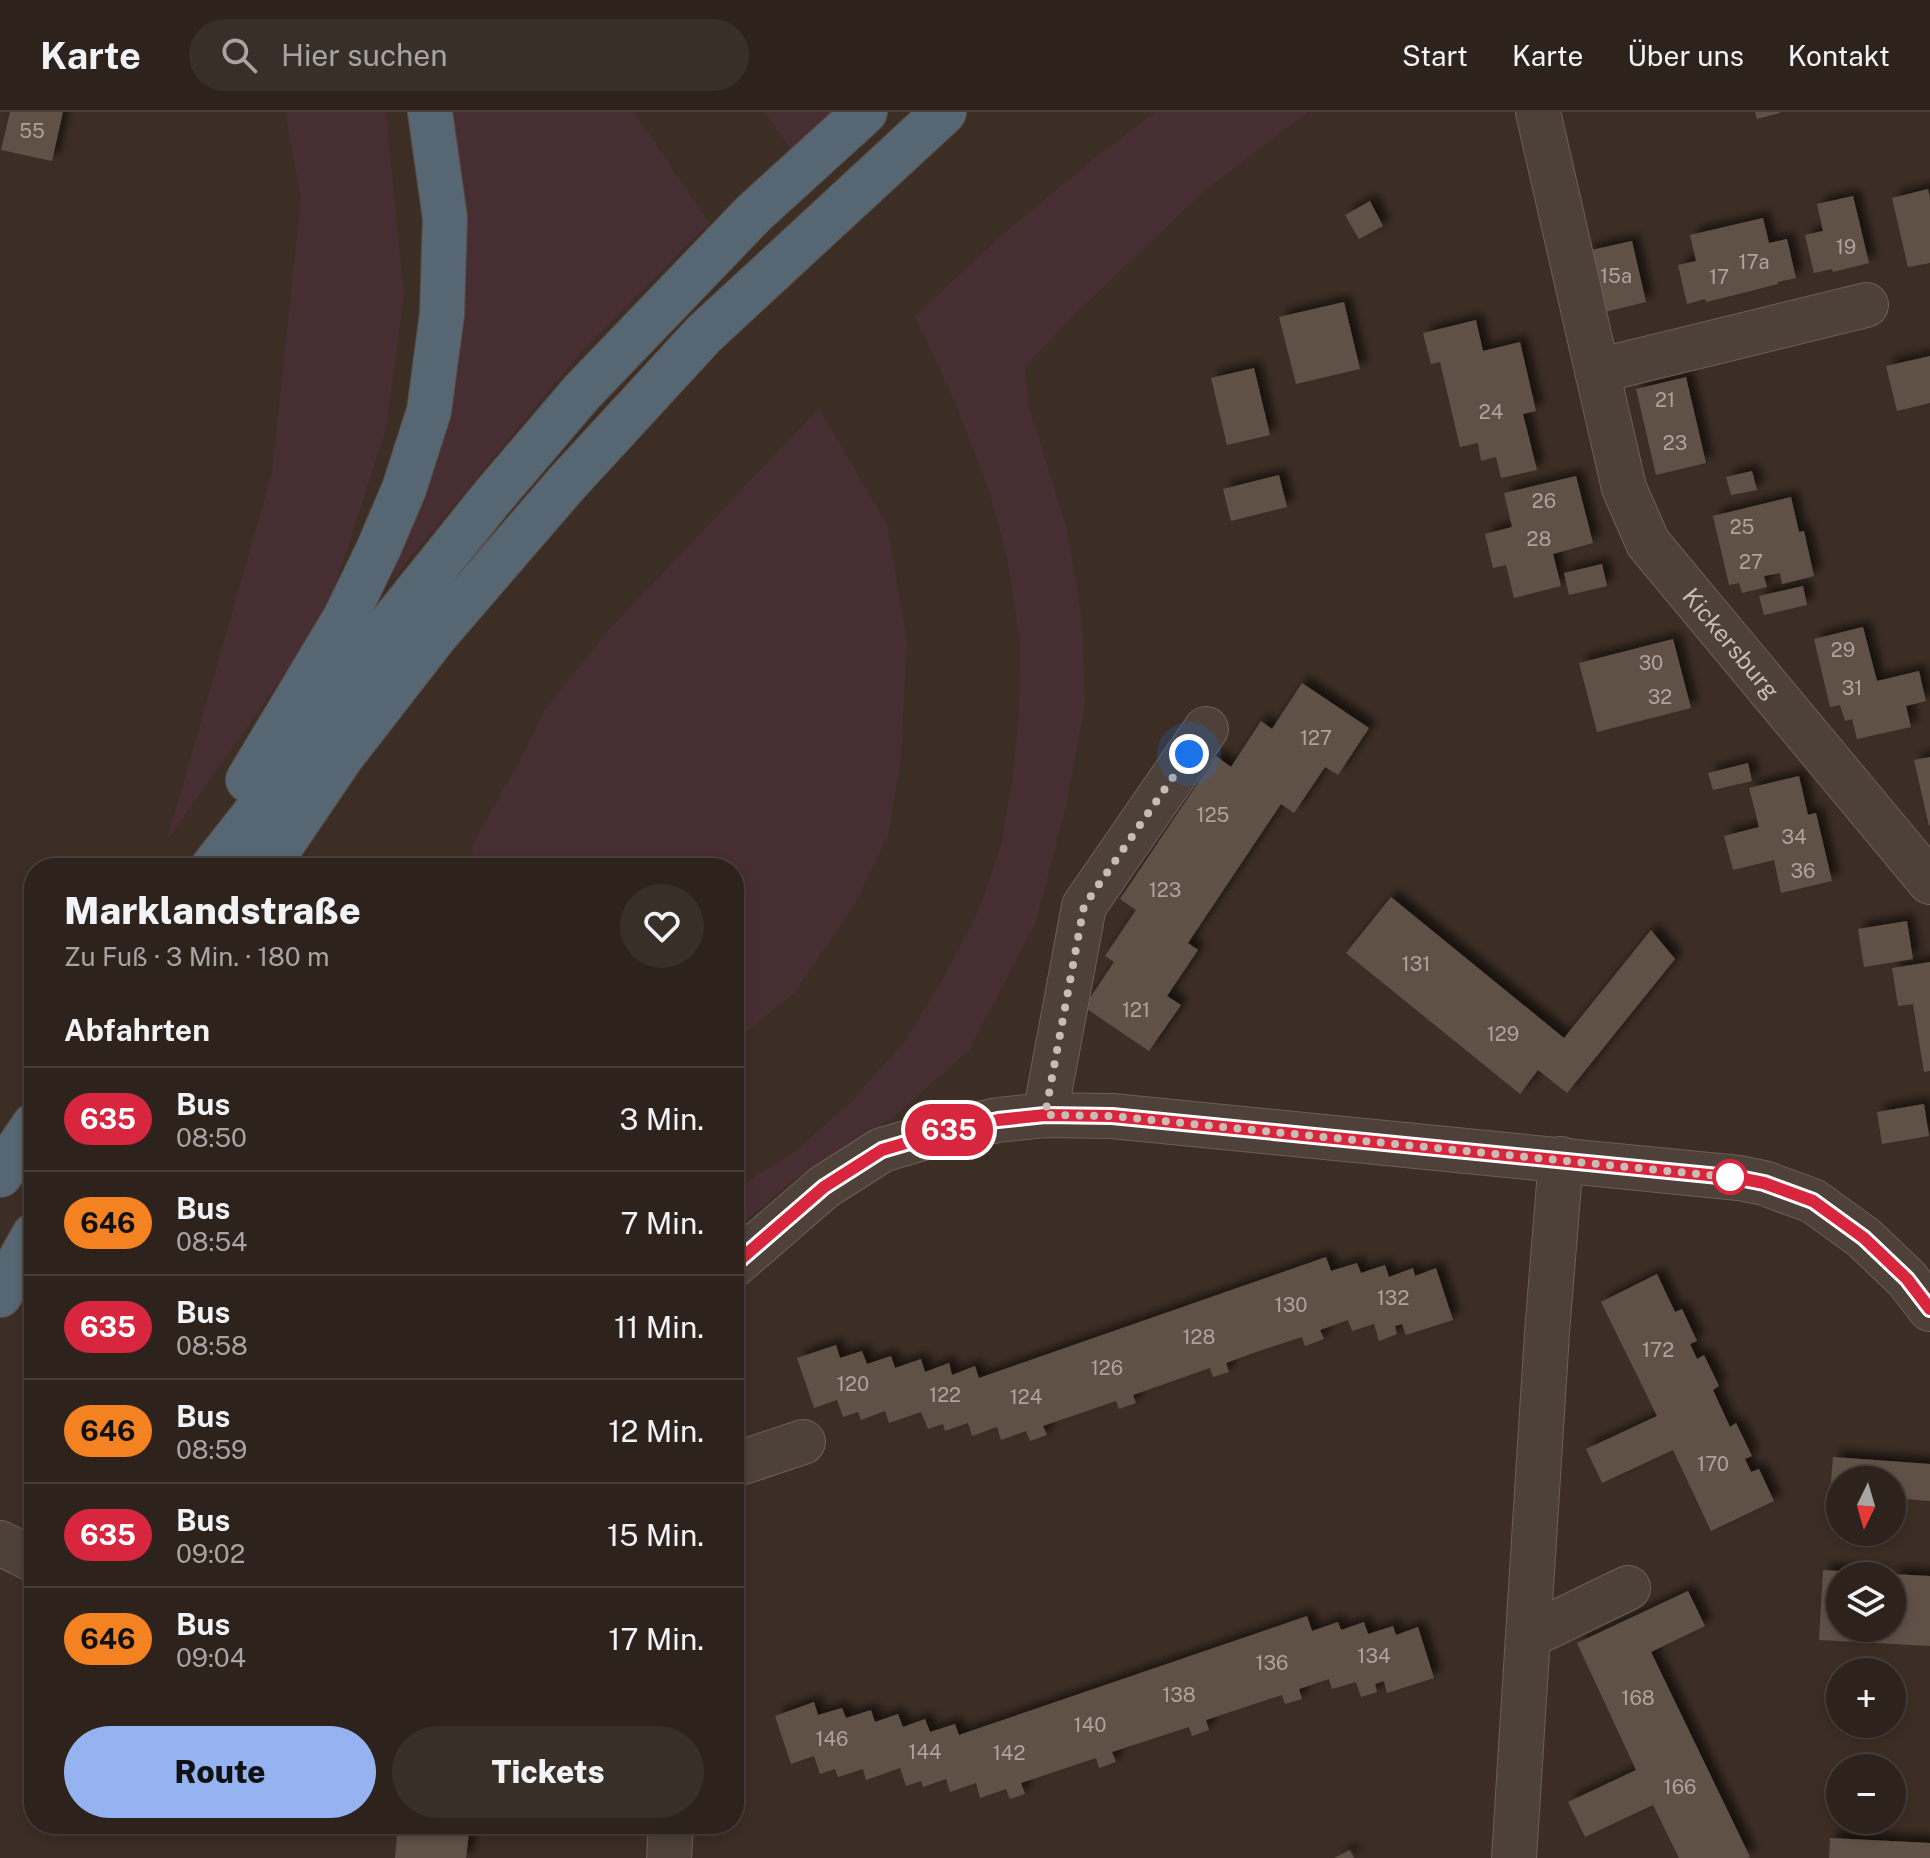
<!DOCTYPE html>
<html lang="de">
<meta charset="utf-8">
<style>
:root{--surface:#2d221c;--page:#392f29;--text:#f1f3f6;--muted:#a7a4a3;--line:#483f3b;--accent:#95b2f1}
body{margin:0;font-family:"Public Sans",sans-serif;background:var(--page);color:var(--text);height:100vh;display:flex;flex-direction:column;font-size:30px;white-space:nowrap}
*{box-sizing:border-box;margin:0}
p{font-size:26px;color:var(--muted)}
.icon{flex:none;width:44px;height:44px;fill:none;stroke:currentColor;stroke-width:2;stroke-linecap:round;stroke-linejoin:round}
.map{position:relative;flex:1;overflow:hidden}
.drawer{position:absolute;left:24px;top:746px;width:720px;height:976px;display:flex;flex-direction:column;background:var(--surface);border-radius:32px;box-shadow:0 4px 12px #0003,0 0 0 2px var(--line)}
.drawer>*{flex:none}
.badge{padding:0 16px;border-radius:26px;font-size:28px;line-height:52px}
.needle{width:52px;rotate:185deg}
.tools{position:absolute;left:1826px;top:1354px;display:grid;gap:16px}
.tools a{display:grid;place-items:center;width:80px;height:80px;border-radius:50%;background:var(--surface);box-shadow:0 4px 12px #0003,0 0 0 2px var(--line);font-size:40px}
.you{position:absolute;width:40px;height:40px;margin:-20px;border:6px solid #fff;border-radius:50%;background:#1a73e8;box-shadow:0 0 0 12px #1a73e833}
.map>.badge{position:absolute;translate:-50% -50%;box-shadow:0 0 0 4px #fff}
h2{padding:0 40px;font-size:30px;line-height:72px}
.round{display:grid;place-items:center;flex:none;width:84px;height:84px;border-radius:42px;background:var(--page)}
.overview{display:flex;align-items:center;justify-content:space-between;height:136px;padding:0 40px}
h1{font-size:38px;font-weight:800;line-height:60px}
.primary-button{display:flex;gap:16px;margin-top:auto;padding:16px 40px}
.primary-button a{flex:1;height:92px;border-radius:48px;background:var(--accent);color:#111;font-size:32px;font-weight:800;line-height:92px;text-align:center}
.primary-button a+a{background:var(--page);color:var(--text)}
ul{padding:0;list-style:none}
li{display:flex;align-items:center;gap:24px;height:104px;padding:0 40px;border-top:2px solid var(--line)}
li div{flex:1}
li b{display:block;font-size:30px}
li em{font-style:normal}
li .badge{min-width:88px;font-weight:700;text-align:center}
header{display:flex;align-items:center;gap:48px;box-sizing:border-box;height:112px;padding:0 40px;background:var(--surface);border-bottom:2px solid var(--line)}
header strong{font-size:38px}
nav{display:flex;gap:44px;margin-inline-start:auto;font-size:28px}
.search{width:560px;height:72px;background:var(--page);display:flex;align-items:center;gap:20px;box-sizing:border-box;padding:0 28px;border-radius:44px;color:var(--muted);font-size:30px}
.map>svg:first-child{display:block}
</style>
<header>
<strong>Karte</strong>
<div class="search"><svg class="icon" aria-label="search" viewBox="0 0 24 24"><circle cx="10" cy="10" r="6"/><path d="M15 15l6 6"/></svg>Hier suchen</div>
<nav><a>Start</a><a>Karte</a><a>Über uns</a><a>Kontakt</a></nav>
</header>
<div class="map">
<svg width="1930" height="1746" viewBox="0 0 1930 1746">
<defs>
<filter id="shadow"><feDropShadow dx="7" dy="-7" stdDeviation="4" flood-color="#0009"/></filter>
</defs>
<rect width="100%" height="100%" fill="#3c2e25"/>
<path fill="#472e33" d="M285,0H386L404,183L386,317L325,505L167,728L272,360L301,86Z
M451,0H634L709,111L583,238L392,468L423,375Z
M764,0H843L793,40Z
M1155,0H1308L1203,80L1074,203L1025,255L1029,296L1067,417L1082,509L1085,590L1067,691L1036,810L969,938L894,1005L794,1068L734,1118V1077L793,1041L850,991L905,929L947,860L980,795L1001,733L1013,663L1019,599L1020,529L1007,446L990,381L958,297L915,204L1002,123L1090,50Z
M819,296L887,413L907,528L901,647L888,723L854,794L794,881L734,930V756H469L474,730L520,648L544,599L607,520Z"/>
<path fill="#605146" filter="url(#shadow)" d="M10,0H63L52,49L1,38Z
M1755,0H1780V1L1757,7Z
M1928,77L1930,85V151L1908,155L1892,86Z
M1853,84L1869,151L1833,160L1832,157L1814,161L1805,123L1823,119L1817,92Z
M1370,89L1383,114L1359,127L1345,103Z
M1763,106L1769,131L1787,127L1796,166L1778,170V172L1743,181L1706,190L1705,187L1687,192L1678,153L1696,149L1690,123Z
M1632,129L1646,190L1601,201L1587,139Z
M1344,190L1360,257L1296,272L1279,205Z
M1476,208L1483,239L1520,230L1536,299L1523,302L1537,358L1501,366L1496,345L1481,349L1478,331L1460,335L1440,250L1431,252L1423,221Z
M1930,244V291L1897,299L1886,254Z
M1254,256L1270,323L1227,333L1211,266Z
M1686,265L1706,351L1656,363L1636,277Z
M1752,359L1757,378L1731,383L1726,365Z
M1279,363L1287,395L1231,409L1223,377Z
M1576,364L1593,431L1553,442L1561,474L1514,486L1506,453L1493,456L1485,422L1512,415L1504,381Z
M1791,385L1799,420L1804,419L1814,464L1782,472L1780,461L1764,464L1767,475L1742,481L1739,471L1729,473L1713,404Z
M1602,452L1607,474L1569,483L1564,461Z
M1803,474L1807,493L1764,503L1759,484Z
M1863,515L1877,569L1919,559L1926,589L1906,594L1911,615L1857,627L1852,607L1845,609L1840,593L1830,595L1814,527Z
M1673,527L1691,596L1597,620L1579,551Z
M1302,571L1369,616L1338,663L1325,655L1294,701L1281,692L1188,831L1198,838L1167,884L1181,893L1149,939L1084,895L1114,850L1105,844L1136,798L1120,787L1216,644L1231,655L1261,609L1272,617Z
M1930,645V713L1929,714L1914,648Z
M1748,651L1752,669L1713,678L1708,661Z
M1799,664L1808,703L1816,701L1832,769L1781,781L1774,748L1733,758L1724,724L1759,715L1749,676Z
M1391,785L1564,926L1651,818L1675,847L1567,981L1538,958L1520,982L1346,841Z
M1907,809L1913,847L1864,855L1858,817Z
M1930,850V959L1924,960L1913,892L1898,894L1892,856Z
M1924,992L1929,1024L1882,1032L1877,1000Z
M1326,1145L1331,1159L1357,1151L1361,1161L1385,1153L1389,1165L1413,1156L1415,1164L1436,1156L1453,1208L1406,1223L1402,1212L1395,1214L1397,1222L1379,1229L1374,1212L1352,1219L1348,1208L1320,1218L1324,1227L1305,1234L1302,1225L1256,1240L1226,1251L1229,1260L1213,1265L1210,1256L1133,1283L1136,1291L1119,1297L1116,1289L1043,1314L1047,1323L1030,1329L1026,1319L1001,1328L997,1315L972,1324L968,1311L945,1319L943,1312L928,1317L921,1300L889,1311L885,1299L861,1308L858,1300L843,1305L837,1288L814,1296L797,1246L836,1233L840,1246L862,1239L867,1252L891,1244L895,1256L921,1247L925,1260L949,1251L952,1263L975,1254L979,1266Z
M1657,1162L1675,1200L1682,1197L1697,1229L1690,1232L1697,1247L1704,1243L1719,1274L1713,1278L1730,1315L1736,1311L1752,1344L1745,1347L1751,1360L1759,1357L1774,1389L1711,1419L1673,1338L1602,1371L1586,1337L1657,1304L1601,1190Z
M1833,1345L1930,1352V1389L1892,1386V1368H1840V1383L1830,1382Z
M1823,1458L1888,1462V1464H1840V1516H1892V1462L1930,1464V1534L1819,1528Z
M1688,1479L1705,1514L1651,1540L1750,1745L1747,1746H1679L1653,1693L1585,1725L1568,1690L1636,1658L1577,1531Z
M1307,1504L1312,1519L1338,1510L1341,1518L1364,1510L1368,1522L1393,1514L1396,1523L1418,1515L1434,1566L1387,1581L1384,1569L1375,1572L1377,1580L1361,1585L1356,1570L1332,1577L1329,1567L1299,1577L1302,1587L1285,1592L1282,1583L1206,1608L1209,1618L1192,1624L1189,1615L1112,1640L1116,1650L1099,1656L1096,1646L1021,1671L1025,1682L1010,1687L1006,1677L980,1686L976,1671L950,1680L946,1667L923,1675L921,1669L906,1674L900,1656L866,1668L863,1657L838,1665L835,1657L820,1662L814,1644L791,1652L775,1604L814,1590L818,1603L842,1596L846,1606L871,1598L875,1610L898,1602L903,1615L925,1607L930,1620L955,1612L959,1623Z
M398,1712H470L466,1746H395Z
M1830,1726L1930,1731V1746H1829Z
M1350,1738L1354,1746H1334Z"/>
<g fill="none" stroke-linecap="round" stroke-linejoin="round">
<defs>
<g id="minor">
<path id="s1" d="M1538,0L1624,376L1648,431L1930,770"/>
<path d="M1597,259L1866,193"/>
<path d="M1045,1003L1084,794L1206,617"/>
<path d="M734,1153L824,1075L882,1038L950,1018L998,1008L1045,1003L1112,1004L1739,1066L1764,1071L1813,1089L1864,1126L1907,1167L1930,1197"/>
<path d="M734,1353L803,1330"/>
<path d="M0,1431L34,1448"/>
<path d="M1529,1524L1628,1476"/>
<path d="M669,1746L671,1712"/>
<path d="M1514,1746L1547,1221L1561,1047"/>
</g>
<path id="highway" d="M248,668L345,506L378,438L404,377L429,299L442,202L445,106L430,0
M212,756L275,676L369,539L490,388L582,280L754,101L865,0
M266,756L342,644L436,523L566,372L704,222L944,0
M0,1063L34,1013
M0,1183L34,1123"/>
</defs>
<use href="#minor" stroke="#6b5f57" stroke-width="46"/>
<use href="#highway" stroke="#584c44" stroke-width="46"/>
<use href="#minor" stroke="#4d4139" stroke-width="44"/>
<use href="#highway" stroke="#566672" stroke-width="44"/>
</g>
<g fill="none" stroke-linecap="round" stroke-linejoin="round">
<defs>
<path id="line" d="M734,1153L824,1075L882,1038L950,1018L998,1008L1045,1003L1112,1004L1739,1066L1764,1071L1813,1089L1864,1126L1907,1167L1930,1197"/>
</defs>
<use href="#line" stroke="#fff" stroke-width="18"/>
<use href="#line" stroke="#d7263d" stroke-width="12"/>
<path stroke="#c8bdb5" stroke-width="8" stroke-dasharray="0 14.4" d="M1189,642L1084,794L1045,1003L1112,1004L1739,1066L1730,1065"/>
</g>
<circle fill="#fff" stroke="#d7263d" stroke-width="4" cx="1730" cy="1065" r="16"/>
<g text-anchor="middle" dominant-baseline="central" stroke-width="6" stroke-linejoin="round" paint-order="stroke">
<g font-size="20" fill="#aea299">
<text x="32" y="19">55</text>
<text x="1846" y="135">19</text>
<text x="1754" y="150">17a</text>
<text x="1616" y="164">15a</text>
<text x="1719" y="165">17</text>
<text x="1665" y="288">21</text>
<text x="1491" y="300">24</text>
<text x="1675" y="331">23</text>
<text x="1544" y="389">26</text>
<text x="1742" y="415">25</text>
<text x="1539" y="427">28</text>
<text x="1751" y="450">27</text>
<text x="1843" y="538">29</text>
<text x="1651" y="551">30</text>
<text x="1852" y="576">31</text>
<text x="1660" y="585">32</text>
<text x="1316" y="626">127</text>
<text x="1213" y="703">125</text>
<text x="1794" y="725">34</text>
<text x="1803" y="759">36</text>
<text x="1165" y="778">123</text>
<text x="1416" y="852">131</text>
<text x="1136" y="898">121</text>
<text x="1503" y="922">129</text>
<text x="1393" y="1186">132</text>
<text x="1291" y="1193">130</text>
<text x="1199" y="1225">128</text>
<text x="1658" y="1238">172</text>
<text x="1107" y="1256">126</text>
<text x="853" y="1272">120</text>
<text x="945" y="1283">122</text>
<text x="1026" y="1285">124</text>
<text x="1713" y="1352">170</text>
<text x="1374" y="1544">134</text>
<text x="1272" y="1551">136</text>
<text x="1179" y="1583">138</text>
<text x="1638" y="1586">168</text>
<text x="1090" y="1613">140</text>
<text x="832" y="1627">146</text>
<text x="925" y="1640">144</text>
<text x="1009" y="1641">142</text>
<text x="1680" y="1675">166</text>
</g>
<g font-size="24" fill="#c8bdb5" stroke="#32261e">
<text stroke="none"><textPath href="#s1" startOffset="576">Kickersburg</textPath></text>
</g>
</g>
</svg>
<div class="tools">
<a><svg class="needle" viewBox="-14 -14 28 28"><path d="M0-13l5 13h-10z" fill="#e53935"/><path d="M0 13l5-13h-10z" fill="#a7a4a3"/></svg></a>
<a><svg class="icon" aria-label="layers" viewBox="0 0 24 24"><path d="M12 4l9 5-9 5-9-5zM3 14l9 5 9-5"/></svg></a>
<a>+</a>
<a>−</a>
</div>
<div class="you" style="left:1189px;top:642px"></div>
<b class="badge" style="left:949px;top:1018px;background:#d7263d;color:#fff">635</b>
<section class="drawer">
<div class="overview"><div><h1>Marklandstraße</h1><p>Zu Fuß · 3 Min. · 180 m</p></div><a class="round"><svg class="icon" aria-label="heart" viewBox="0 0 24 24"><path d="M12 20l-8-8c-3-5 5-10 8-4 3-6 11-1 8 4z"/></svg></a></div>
<h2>Abfahrten</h2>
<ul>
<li><span class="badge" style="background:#d7263d;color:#fff">635</span><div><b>Bus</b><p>08:50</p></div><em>3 Min.</em></li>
<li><span class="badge" style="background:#f58220;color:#111">646</span><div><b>Bus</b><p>08:54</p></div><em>7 Min.</em></li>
<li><span class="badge" style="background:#d7263d;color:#fff">635</span><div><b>Bus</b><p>08:58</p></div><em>11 Min.</em></li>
<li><span class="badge" style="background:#f58220;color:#111">646</span><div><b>Bus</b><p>08:59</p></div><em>12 Min.</em></li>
<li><span class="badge" style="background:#d7263d;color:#fff">635</span><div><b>Bus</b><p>09:02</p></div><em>15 Min.</em></li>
<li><span class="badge" style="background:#f58220;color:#111">646</span><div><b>Bus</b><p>09:04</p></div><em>17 Min.</em></li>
</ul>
<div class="primary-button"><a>Route</a><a>Tickets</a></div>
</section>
</div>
